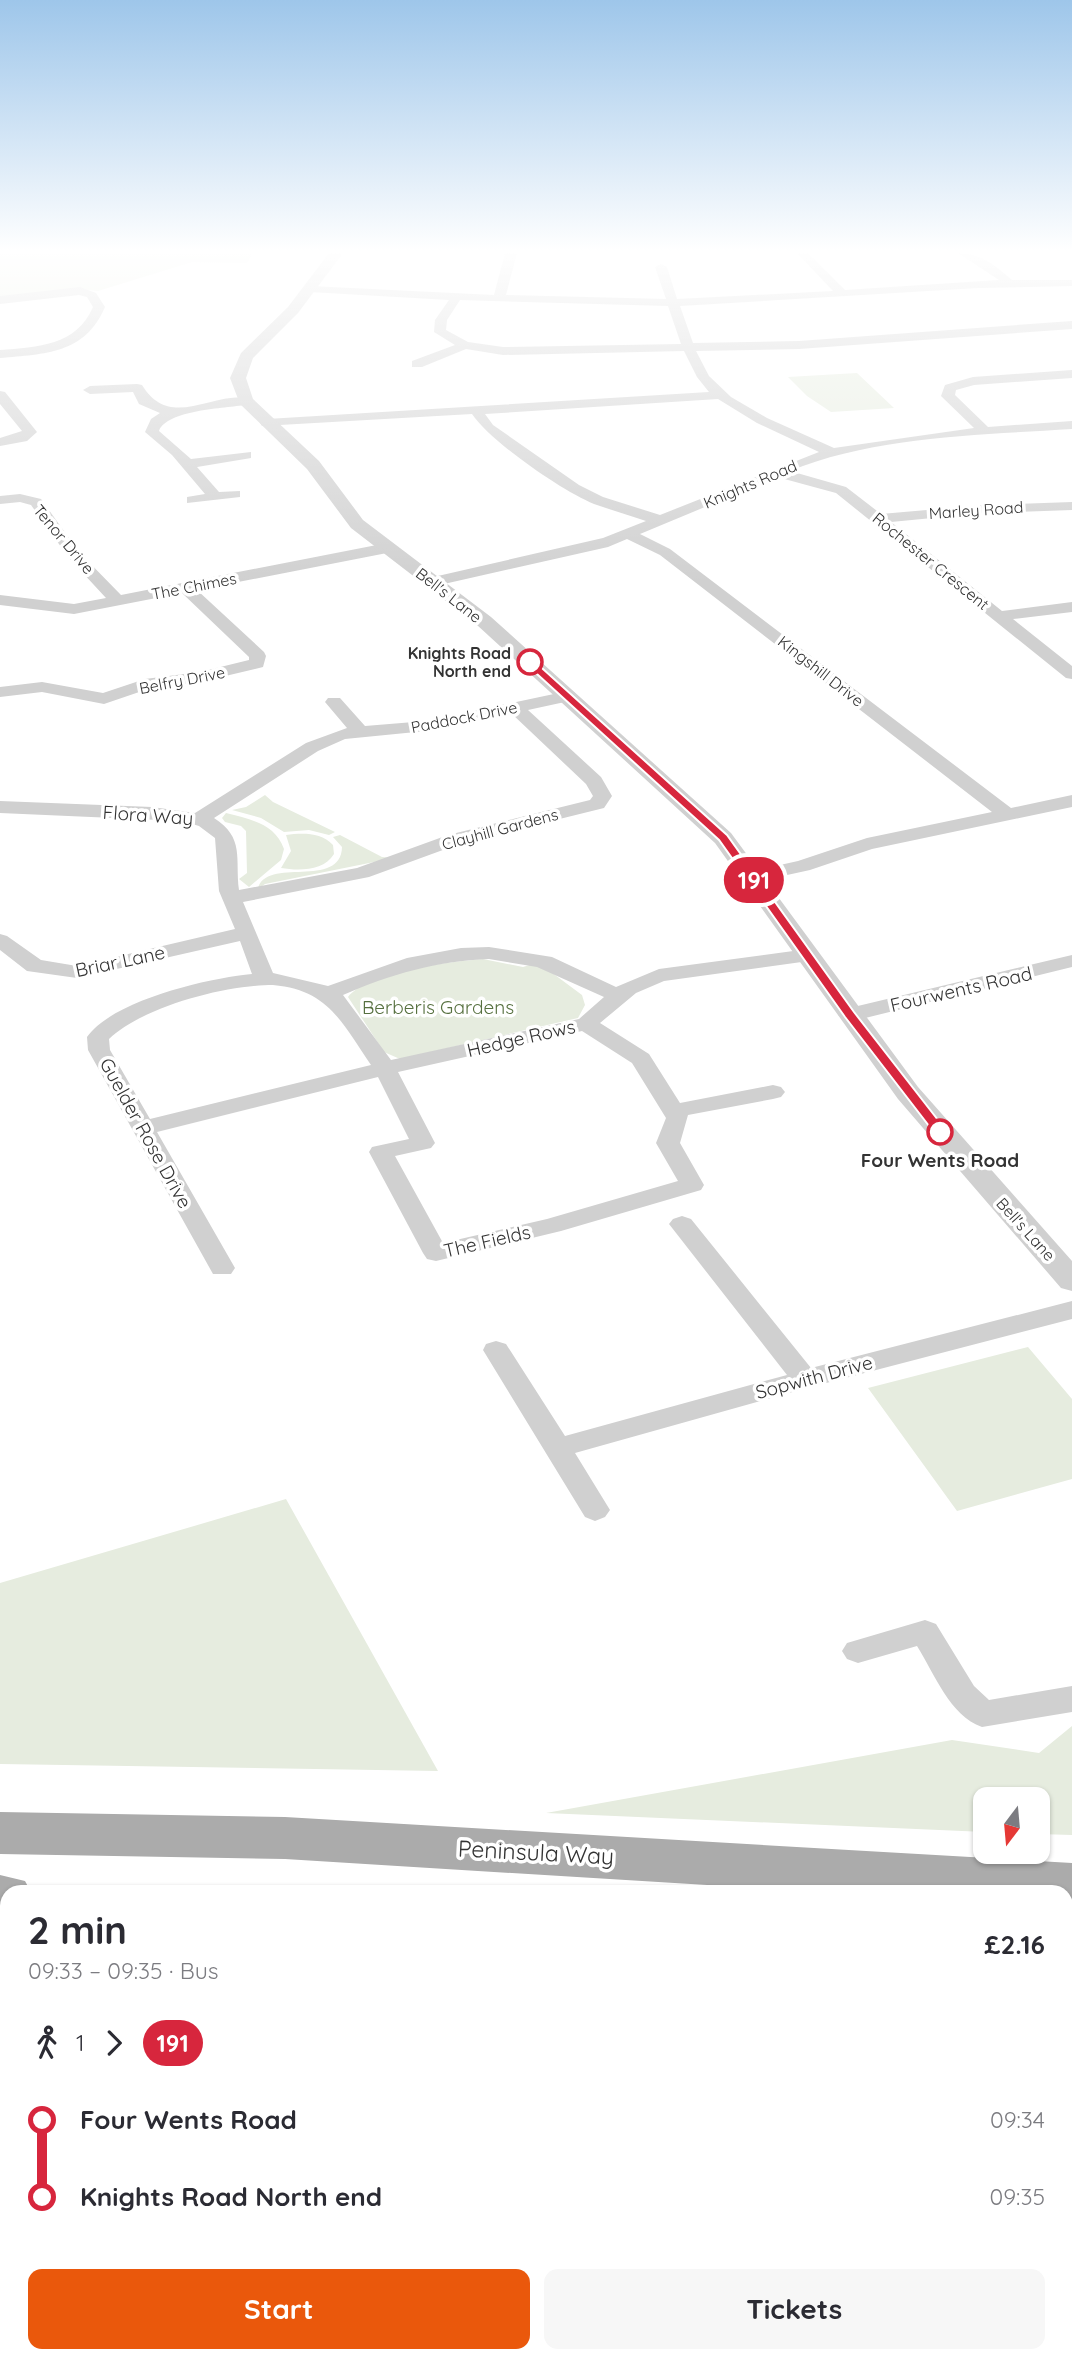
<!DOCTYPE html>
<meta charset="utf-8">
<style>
:root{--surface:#fff;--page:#f7f7f7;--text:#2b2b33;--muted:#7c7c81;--accent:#ea580c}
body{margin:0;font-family:Quicksand,sans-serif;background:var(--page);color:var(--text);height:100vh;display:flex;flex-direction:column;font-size:26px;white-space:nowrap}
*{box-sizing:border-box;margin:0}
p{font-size:23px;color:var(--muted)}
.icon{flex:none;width:38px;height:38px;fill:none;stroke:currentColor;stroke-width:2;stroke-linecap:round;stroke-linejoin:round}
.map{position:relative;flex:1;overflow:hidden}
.details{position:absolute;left:0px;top:1885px;width:1073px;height:478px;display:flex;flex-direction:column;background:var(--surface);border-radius:21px 21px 0 0;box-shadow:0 2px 5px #0004}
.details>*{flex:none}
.badge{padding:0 14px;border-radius:23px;font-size:24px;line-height:46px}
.needle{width:46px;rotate:196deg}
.fabs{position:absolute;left:973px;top:1787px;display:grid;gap:14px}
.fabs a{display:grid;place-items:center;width:77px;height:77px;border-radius:14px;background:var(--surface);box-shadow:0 2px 5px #0004;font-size:35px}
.map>.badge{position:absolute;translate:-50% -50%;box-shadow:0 0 0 4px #fff}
.legs{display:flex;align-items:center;gap:10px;height:77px;padding:0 28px;font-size:23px}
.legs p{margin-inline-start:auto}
.headline{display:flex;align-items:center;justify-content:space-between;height:119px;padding:0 28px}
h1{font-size:38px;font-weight:800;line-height:52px}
.cta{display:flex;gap:14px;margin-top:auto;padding:14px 28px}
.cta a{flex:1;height:80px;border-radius:14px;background:var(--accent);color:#fff;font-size:28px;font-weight:800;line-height:80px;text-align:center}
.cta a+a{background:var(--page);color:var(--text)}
ul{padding:0 28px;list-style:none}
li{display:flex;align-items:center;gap:24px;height:77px;font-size:26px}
li i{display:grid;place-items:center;width:10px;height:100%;margin:0 9px;background:currentColor}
li i::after{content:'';width:18px;height:18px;margin:-9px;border:5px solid;border-radius:50%;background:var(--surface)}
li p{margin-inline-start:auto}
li:first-child i{background:linear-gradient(#0000 50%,currentColor 0)}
li:last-child i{background:linear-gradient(currentColor 50%,#0000 0)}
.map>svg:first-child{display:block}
</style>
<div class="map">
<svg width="1072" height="2362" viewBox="0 0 1072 2362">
<rect width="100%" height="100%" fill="#fff"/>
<path fill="#e6ecdf" d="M0,253H253L247,263L192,262L98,291L79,289L0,299Z
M857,373L894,408L831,412L807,396L788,377Z
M265,795L273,802L335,832L329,835L309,830L284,832L261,818L232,810L246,807Z
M226,813C253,820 275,824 284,849L281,860L249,887L239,879L247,873L246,831L241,826L225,822L222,818Z
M286,835C302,833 321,832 333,845L334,854C324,871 299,871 281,868L291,851Z
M340,835L382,857L394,858L265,884L258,889C265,856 341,890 342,847L333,837Z
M483,959L523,967L533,964L551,972L582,995L585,1005L578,1018L400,1059L384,1052L348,997C370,970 450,962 483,959Z
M1028,1347L1072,1399V1479L957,1511L868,1388Z
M286,1499L438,1771L0,1764V1583Z
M1072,1726V1835L1038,1834V1799H985V1832L546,1813L952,1740L1039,1753Z
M1066,2001L1072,2002V2362H586L584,2356H1066Z"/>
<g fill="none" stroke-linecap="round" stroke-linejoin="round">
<path fill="#d0d0d0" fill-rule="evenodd" d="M505,253H517L506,295L666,299L655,267L661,264L667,267L677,299L833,291L797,253H808L845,290L999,280L958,253C980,253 996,266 1012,280H1072V286L978,288L680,306L693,343L799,341L1072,321V329L799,349L696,351L709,376L731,397L767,418L834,448L974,428L941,396L945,385L973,377L1072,370V378L974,385L956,390L955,395L988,427L1072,421V429C981,435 875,436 790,471L846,487L881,514L984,505L1072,502V510L984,513L891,522L1002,611L1072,602V612L1013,619L1072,666V679L1066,678L836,493L777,477L640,534L670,549L1011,808L1072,795V807L872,849L810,870L751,883L744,881L741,877L744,873L798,861L867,838L992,812L660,555L627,539L608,547L435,586L429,584V578L603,538L646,521C629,515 611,510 594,504C562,491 491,442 472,414L262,426L260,423L267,419L709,392L697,377L684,351L503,355L466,349L422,367H412V361L455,345L434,332L435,320L449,300L310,292L304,289L310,286L494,295ZM460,300L668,306L681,344L503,347L468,342L446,330L447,320ZM718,399L757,423L819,452L660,515L603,497L579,485L493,425L485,414Z
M80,287L96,293L105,307C85,354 45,354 0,358V350C38,347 76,346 93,307L87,297L79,295L0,304V296Z
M137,384L142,385C170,431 211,391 251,398V404L246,405C225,408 167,410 159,431L191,459L251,452V458L197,467L219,492L240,491V497L187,503V497L205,494L172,455L145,432L151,419L160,413L139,404L133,392L90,394L83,390L90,386Z
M0,391L5,392L37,432L27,441L0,446V438L22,431L0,404Z
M20,494L41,499L79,552L121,595L387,543L395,548L387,553L197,590L264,652L266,656L263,667L200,682L148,689L104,704L42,692L0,697V687L42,682L103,693L145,679L200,672L249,660V657L182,593L74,614L0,605V595L74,604L106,598L69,558L31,505L20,502L0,504V496Z
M568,691L574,692L577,696L574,700L528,710L601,777L612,796L604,808L462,843L369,877L243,902L273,973L328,986L407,958L461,948L489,947L552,957L616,987L659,969L808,949L816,950L819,955L816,960L664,981L636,993L600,1023L649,1054L680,1103L773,1085L781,1087L785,1092L781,1097L773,1099L688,1115L680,1143L704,1185L701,1190L561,1231L436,1261L427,1259L423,1253L369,1152L372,1147L409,1139L378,1077L157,1132L235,1268L231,1274H213L88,1050L87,1037C113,1000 209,978 252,974L240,941L77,978L27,971L0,950V934L7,936L41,960L77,966L235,929L219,891L215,838L199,826L182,821L0,813V801L152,807L195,813L306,743L347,728L325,702L328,698H340L365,726L426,721ZM511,713L586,784L593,796L590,800L448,835L357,868L239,890C235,858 245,838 214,818L318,751L345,739L426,731ZM489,959L537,967L604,997L579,1019L391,1060L343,995C391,974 437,961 489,959ZM273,985C329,990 342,1023 371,1065L150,1119L110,1050L109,1039C144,1006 226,985 273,985ZM582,1031L632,1063L666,1118L656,1143L678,1181L547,1219L443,1243L395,1156L431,1148L435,1143L398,1072Z
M1072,955V967L849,1022L838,1015L841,1010Z
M682,1216L691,1219L811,1368L1072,1301V1319L807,1388L575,1453L610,1510L605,1517L595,1521L585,1517L483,1350L486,1344L496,1341L506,1344L565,1436L787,1375L669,1224L673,1219Z
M925,1620L936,1624L974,1686L989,1700L1072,1686V1712L982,1727C950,1716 934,1673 917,1646L858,1663L847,1659L842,1651L847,1643Z"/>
<path fill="#d0d0d0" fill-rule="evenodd" d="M329,253H343L298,313L253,358L246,378L253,399L319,461L363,520L491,617L731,833L918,1087L1072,1261V1291L1061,1288L898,1099L715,843L477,625L351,528L307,469L240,404L230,378L241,353L288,307Z"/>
<path fill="#ababab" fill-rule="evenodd" d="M0,1812L285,1817L1072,1863V1907H1066V1892H819L285,1859L0,1854Z
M0,1875L25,1881L31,1892H7V1919H0Z
M1066,1921L1072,1922V1968L1066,1967Z"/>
</g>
<linearGradient id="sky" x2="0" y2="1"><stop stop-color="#9ec6ea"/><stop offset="0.43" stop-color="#fff"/><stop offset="1" stop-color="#fff" stop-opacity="0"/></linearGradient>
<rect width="1072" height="583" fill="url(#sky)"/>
<path fill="#d7263d" stroke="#fff" stroke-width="2" d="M526,660H533L727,835L854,1012L945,1129V1135H936L845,1017L719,840L526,664Z"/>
<g fill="#fff" stroke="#d7263d" stroke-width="3.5">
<circle cx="530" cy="662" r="12"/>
<circle cx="940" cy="1132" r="12"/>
</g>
<g text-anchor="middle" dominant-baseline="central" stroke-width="7" stroke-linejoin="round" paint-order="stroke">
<g font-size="16" fill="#333" stroke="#fff">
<text transform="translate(750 484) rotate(-23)">Knights Road</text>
<text transform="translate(976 510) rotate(-4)">Marley Road</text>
<text transform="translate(64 539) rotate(50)">Tenor Drive</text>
<text transform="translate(931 561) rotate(39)">Rochester Crescent</text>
<text transform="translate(194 586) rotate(-11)">The Chimes</text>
<text transform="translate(449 595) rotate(38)">Bell's Lane</text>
<text transform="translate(821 671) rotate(38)">Kingshill Drive</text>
<text transform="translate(182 680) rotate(-11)">Belfry Drive</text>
<text transform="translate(464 717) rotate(-11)">Paddock Drive</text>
<text transform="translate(500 829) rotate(-15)">Clayhill Gardens</text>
<text transform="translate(1026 1229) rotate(48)">Bell's Lane</text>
</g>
<g font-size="16" font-weight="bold" fill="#333" stroke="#fff" text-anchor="end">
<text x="511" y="653">Knights Road<tspan x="511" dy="18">North end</tspan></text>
</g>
<g font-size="19" fill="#333" stroke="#fff">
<text transform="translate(148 815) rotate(4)">Flora Way</text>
<text transform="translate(120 961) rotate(-12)">Briar Lane</text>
<text transform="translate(961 989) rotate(-13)">Fourwents Road</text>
<text transform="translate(521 1038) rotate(-13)">Hedge Rows</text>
<text transform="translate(146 1133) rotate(61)">Guelder Rose Drive</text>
<text transform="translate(487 1241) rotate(-13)">The Fields</text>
<text transform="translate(814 1377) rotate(-15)">Sopwith Drive</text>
</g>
<g font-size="19" fill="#56703f" stroke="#fff">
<text x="438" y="1007">Berberis Gardens</text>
</g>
<g font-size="19" font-weight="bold" fill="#333" stroke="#fff">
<text x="940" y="1160">Four Wents Road</text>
</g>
<g font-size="23" fill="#333" stroke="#fff">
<text transform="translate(536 1852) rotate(3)">Peninsula Way</text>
</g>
</g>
</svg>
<div class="fabs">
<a><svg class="needle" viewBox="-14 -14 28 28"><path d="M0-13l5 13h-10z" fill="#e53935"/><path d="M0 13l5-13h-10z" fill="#7c7c81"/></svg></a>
</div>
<b class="badge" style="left:754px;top:880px;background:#d7263d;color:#fff">191</b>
<section class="details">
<div class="headline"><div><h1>2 min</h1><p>09:33 – 09:35 · Bus</p></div><b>£2.16</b></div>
<div class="legs"><svg class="icon" aria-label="walk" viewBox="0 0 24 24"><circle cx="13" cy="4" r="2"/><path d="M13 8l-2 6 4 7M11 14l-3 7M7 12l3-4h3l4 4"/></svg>1<svg class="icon" aria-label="forward" viewBox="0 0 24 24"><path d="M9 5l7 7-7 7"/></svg><b class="badge" style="background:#d7263d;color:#fff">191</b></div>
<ul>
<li><i style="color:#d7263d"></i><b>Four Wents Road</b><p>09:34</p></li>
<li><i style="color:#d7263d"></i><b>Knights Road North end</b><p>09:35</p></li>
</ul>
<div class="cta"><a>Start</a><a>Tickets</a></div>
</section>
</div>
